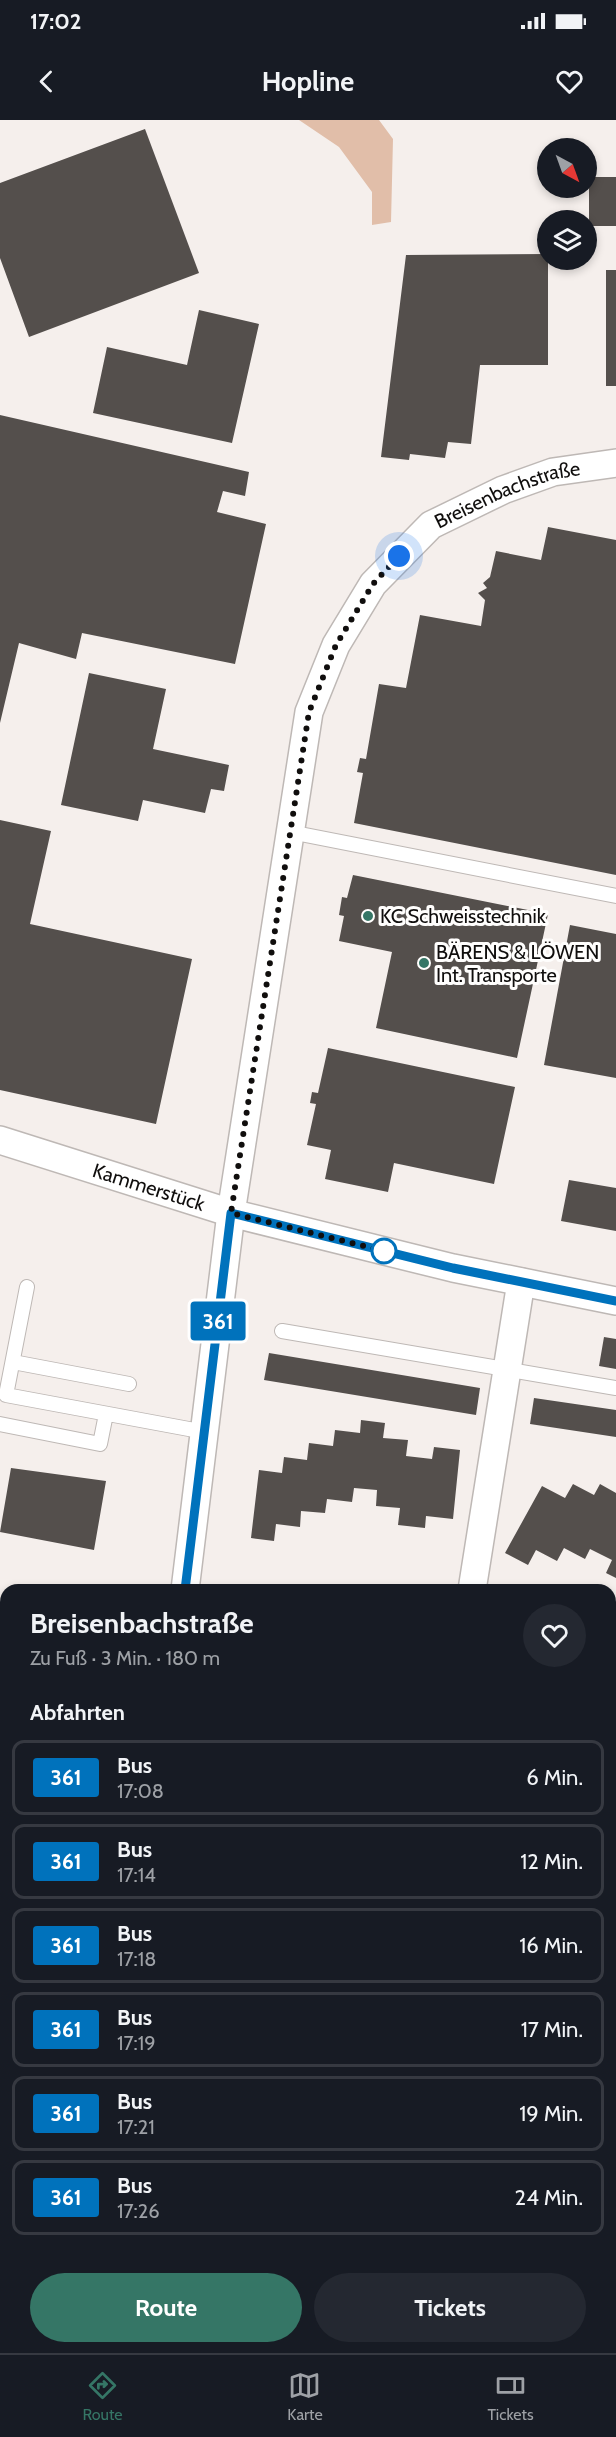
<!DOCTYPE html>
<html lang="de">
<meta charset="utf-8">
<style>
:root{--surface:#171b24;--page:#242831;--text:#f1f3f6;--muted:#9ea1a6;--line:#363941;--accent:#357666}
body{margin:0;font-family:Cabin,sans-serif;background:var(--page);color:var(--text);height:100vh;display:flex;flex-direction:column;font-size:22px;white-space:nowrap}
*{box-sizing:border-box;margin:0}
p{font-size:20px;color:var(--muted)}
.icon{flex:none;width:33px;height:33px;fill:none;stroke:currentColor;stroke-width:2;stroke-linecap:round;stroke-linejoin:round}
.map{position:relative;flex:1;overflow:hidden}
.sheet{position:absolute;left:0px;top:1464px;width:616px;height:770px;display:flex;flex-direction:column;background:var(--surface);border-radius:18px 18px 0 0;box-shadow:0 3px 9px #0003}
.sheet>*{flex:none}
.badge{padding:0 12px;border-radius:4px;font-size:21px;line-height:39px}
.needle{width:39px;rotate:139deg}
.fabs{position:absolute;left:537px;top:18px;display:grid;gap:12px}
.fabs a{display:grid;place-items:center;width:60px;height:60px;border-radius:50%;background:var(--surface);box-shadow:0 3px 9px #0003;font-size:30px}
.you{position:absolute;width:30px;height:30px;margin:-15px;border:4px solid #fff;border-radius:50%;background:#1a73e8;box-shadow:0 0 0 9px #1a73e833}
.map>.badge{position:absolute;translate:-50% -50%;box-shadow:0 0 0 3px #fff}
h2{padding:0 30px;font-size:22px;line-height:54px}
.round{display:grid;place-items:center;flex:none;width:63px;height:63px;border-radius:32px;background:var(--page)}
.summary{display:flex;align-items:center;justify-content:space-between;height:102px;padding:0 30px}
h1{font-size:28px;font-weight:800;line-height:45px}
.action{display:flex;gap:12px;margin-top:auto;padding:12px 30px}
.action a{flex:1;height:69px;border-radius:36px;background:var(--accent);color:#fff;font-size:24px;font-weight:800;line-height:69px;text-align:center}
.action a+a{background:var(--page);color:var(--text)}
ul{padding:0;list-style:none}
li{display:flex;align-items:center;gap:18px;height:75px;margin:0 12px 9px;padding:0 18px;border:3px solid var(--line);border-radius:12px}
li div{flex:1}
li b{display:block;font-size:22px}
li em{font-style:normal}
li .badge{min-width:66px;font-weight:700;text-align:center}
.status{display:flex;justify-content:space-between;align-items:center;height:42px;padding:0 30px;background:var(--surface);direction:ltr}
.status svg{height:16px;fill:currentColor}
header{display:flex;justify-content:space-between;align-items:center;height:78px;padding:0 30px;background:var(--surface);font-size:27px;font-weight:800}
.dock{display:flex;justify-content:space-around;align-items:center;height:84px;border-top:2px solid var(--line);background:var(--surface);font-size:16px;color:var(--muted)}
.dock a{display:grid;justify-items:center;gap:3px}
.dock .active{color:var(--accent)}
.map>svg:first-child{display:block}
</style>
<div class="status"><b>17:02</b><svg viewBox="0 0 49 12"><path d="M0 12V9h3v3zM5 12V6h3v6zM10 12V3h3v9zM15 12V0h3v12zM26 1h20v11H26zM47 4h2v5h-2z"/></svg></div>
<header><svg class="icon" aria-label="back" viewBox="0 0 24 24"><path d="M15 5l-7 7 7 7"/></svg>Hopline<svg class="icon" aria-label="heart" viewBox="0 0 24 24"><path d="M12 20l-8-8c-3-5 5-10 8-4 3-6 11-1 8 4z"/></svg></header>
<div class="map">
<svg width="616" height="2233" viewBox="0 0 616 2233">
<rect width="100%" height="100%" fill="#f5efec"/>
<path fill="#e1bea9" d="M299,0H379L393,19L391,102L372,105V72L339,27Z
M610,1823L616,1826V1971L611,1980Z"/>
<path fill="#544f4c" d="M145,9L199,153L29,217L0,138V63Z
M589,57H616V106H589Z
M548,134V245H480L471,324L448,322L445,338L410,334L409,340L381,337L406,135Z
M606,150H616V266H606Z
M199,190L259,204L232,323L93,293L107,227L187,245Z
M0,295L249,352L245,376L223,371L217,392L266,404L235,544L82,513L76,539L19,523L0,603Z
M548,407L616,420V755L354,703L363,653L357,652L360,638L366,639L379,564L406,568L420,495L481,506L485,480L478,473L487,468L483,463L490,457L496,431L541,440Z
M89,553L166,569L153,629L229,645L224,671L211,669L205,693L143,680L138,701L61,685Z
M0,700L51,711L30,804L192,839L156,1004L0,970Z
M353,755L548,794L517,938L376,908L392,832L339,821L344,796L339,795L342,777L347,778Z
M570,805L616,814V958L544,945Z
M328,928L515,967L494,1064L394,1043L388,1072L325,1059L331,1030L307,1025L316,984L310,983L312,972L318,973Z
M569,1060L616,1068V1111L561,1101Z
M604,1217L616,1219V1249L599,1246Z
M269,1233L480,1268L476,1295L264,1260Z
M534,1278L616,1290V1317L530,1304Z
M361,1300L385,1303L383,1318L408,1320L406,1336L432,1339L434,1327L460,1330L453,1399L426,1396L425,1408L398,1405L400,1388L376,1386L377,1370L354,1368L352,1382L327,1379L325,1393L301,1391L300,1407L276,1404L274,1421L251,1418L259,1350L282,1353L284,1337L307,1340L309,1323L333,1326L335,1310L360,1313Z
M11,1348L106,1361L94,1430L0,1412Z
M573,1364L594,1375L600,1364L616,1373V1458L606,1453L612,1440L590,1429L585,1439L564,1428L557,1441L536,1430L528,1445L505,1433L542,1366L565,1378Z
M427,1465L445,1467V1470H426Z
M0,1573H2L6,1592V1631L0,1632Z
M6,1678V1777L0,1774V1686L2,1687Z
M616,2173V2213L610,2210V2185Z
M6,2190V2228H40L37,2233H0V2201Z
M204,2228H256L267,2233H202Z"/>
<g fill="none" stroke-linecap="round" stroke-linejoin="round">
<defs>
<path id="lane" d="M290,712L616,776
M27,1167L6,1275L205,1312
M282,1211L616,1268
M13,1242L129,1264
M0,1304L100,1324L106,1294
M0,1960L6,1964
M610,1993L616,1982"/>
<g id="street">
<path id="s1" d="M0,1020L231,1093L453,1148L616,1181"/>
<path id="s2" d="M185,1470L231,1093L309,592L336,525L373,464L431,405L503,370L553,352L616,343"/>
<path d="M472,1470L521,1162"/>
<path d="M0,2028L6,2016"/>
<path d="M398,2228L410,2233"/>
</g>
</defs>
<use href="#lane" stroke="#beb8b5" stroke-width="16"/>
<use href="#street" stroke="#beb8b5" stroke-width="30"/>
<use href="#lane" stroke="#fff" stroke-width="14"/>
<use href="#street" stroke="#fff" stroke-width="27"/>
</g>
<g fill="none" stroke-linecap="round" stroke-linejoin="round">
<defs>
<path id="line" d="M185,1470L231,1093L453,1148L616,1181"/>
</defs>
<use href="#line" stroke="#fff" stroke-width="14"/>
<use href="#line" stroke="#0072bc" stroke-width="9"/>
<path stroke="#100e0d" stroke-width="6" stroke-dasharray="0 10.8" d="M384,1131L231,1093L309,592L336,525L373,464L399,436"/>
</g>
<g fill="#357666" stroke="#fffefd" stroke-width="2">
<circle cx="368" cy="796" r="6"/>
<circle cx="424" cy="843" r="6"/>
</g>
<circle fill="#fff" stroke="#0072bc" stroke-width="3" cx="384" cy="1131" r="12"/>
<g text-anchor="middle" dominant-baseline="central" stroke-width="6" stroke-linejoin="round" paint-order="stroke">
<g font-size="20" fill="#100e0d" stroke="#fffefd">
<text stroke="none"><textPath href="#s2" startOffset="1196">Breisenbachstraße</textPath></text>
<text stroke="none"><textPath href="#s1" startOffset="156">Kammerstück</textPath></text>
</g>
<g font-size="20" fill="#100e0d" stroke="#fffefd" text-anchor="start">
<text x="380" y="796">KC Schweisstechnik</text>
<text x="436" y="832">BÄRENS &amp; LÖWEN<tspan x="436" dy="23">Int. Transporte</tspan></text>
</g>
</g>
</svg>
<div class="fabs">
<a><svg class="needle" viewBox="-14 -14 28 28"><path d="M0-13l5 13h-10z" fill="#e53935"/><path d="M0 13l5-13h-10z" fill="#9ea1a6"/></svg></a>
<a><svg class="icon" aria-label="layers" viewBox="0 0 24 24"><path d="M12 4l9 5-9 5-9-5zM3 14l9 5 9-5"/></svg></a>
</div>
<div class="you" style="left:399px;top:436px"></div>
<b class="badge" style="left:218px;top:1201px;background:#0072bc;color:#fff">361</b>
<section class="sheet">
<div class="summary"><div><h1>Breisenbachstraße</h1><p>Zu Fuß · 3 Min. · 180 m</p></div><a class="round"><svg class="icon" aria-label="heart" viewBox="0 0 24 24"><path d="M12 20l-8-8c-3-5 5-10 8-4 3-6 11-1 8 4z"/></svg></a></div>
<h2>Abfahrten</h2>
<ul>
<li><span class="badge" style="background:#0072bc;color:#fff">361</span><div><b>Bus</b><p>17:08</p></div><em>6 Min.</em></li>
<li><span class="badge" style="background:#0072bc;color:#fff">361</span><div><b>Bus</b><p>17:14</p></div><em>12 Min.</em></li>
<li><span class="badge" style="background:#0072bc;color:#fff">361</span><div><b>Bus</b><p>17:18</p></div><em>16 Min.</em></li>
<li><span class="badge" style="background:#0072bc;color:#fff">361</span><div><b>Bus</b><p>17:19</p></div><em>17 Min.</em></li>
<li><span class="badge" style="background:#0072bc;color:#fff">361</span><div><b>Bus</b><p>17:21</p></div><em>19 Min.</em></li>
<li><span class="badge" style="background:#0072bc;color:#fff">361</span><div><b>Bus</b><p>17:26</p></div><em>24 Min.</em></li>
</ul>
<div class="action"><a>Route</a><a>Tickets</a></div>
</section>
</div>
<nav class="dock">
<a class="active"><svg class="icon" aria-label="directions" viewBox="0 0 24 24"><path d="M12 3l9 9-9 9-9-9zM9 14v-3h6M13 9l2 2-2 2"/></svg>Route</a>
<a><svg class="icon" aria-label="map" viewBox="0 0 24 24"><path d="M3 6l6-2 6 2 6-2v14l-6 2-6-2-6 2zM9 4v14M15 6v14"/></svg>Karte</a>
<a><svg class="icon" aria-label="tickets" viewBox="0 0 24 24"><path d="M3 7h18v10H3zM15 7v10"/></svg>Tickets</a>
</nav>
